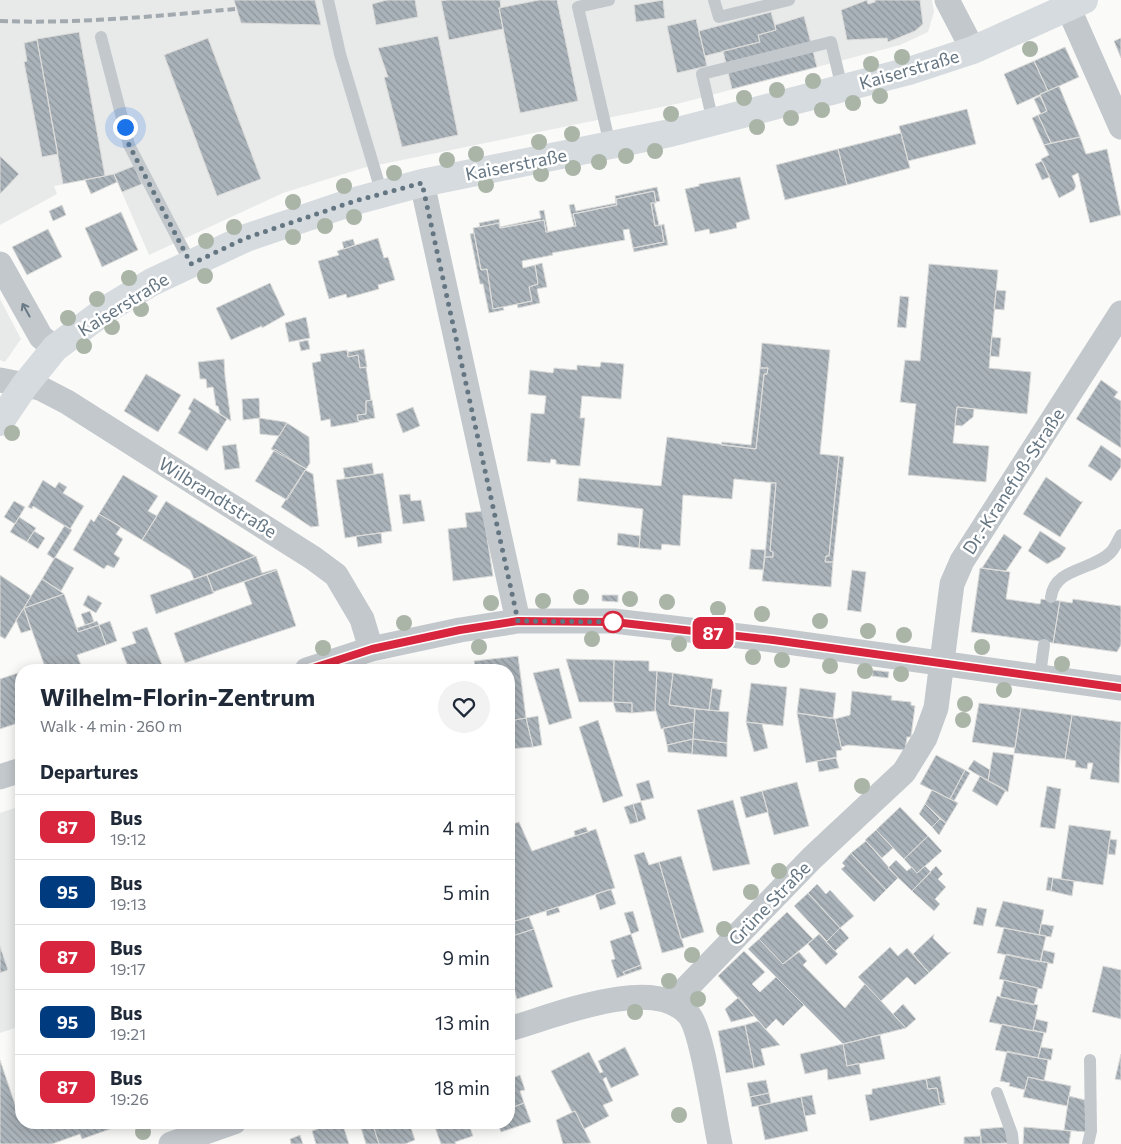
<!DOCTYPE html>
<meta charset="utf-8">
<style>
:root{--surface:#fff;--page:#f2f2f3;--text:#1f2937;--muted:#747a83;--line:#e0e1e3}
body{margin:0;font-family:Commissioner,sans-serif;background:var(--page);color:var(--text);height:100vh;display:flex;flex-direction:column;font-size:19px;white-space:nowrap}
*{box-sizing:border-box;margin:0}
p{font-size:16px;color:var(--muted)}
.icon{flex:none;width:28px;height:28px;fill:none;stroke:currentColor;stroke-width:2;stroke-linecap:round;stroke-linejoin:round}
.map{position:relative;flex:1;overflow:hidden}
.side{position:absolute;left:15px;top:664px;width:500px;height:465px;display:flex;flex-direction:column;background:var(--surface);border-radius:20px;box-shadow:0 2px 12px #0003}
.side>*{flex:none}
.badge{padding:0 10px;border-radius:8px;font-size:18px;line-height:32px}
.you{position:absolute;width:25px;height:25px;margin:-12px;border:4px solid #fff;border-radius:50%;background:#1a73e8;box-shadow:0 0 0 8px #1a73e833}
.map>.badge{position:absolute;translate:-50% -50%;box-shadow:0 0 0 2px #fff}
h2{padding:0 25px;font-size:19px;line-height:45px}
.round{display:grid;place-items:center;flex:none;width:52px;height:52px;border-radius:26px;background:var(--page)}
.overview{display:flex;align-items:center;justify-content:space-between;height:85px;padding:0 25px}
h1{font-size:24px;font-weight:700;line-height:38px}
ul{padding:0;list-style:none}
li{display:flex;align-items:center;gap:15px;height:65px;padding:0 25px;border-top:1px solid var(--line)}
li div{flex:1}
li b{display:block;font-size:19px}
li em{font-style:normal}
li .badge{min-width:55px;font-weight:700;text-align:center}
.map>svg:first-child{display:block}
</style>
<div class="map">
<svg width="1121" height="1144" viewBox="0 0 1121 1144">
<defs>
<pattern id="building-back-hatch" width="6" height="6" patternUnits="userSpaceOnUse" patternTransform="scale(1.25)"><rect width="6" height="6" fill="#aab3b9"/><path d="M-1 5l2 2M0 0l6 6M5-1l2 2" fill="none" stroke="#8e969c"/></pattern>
</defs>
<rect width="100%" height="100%" fill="#fafaf8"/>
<path fill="#e8e9e9" d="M0,0H932L934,12L928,32L900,45L681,103L363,168L283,193L149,255L114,174L54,186L57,194L0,225Z
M0,299L21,339L5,362L0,360Z
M21,806V1026L0,1033V813Z"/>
<path fill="url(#building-back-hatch)" stroke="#dcdcda" d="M234,0H315L321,25L241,23Z
M387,0H415L418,17L376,25L372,4Z
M447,0H500L501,8H499L503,29L449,40L441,1Z
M539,0H557L578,101L520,113L499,8Z
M663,0L665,18L636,22L634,5Z
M867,0L868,4L875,2V0H920L923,24L915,31L888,42L887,38L847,40L841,10Z
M771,12L776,30L758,35L760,42L705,56L699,31Z
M804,16L817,67L732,89L723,51L760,42L758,35L776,30L775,25Z
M696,19L707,66L677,73L667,26Z
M79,32L105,176L63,184L37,39Z
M438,36L458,135L402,147L384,77H388L378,48Z
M208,38L261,179L217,196L164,55Z
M1121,38V58L1114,41Z
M37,40L58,154L42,157L24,62L27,61L24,43Z
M1065,47L1079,77L1048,91L1034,61Z
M1034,61L1048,91L1017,105L1004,74Z
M1059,86L1080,137L1051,143L1038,115L1047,111L1040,94Z
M1040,96L1047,111L1041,114L1034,99Z
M967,109L976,144L908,161L899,126Z
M1038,115L1051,143L1044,145L1032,118Z
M901,133L910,168L847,185L838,149Z
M1080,137L1086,154L1107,149L1121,215L1090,223L1078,173L1072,176L1076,186L1074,190L1059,198L1041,159L1049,155L1044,145Z
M838,149L847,185L785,200L776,165Z
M0,156L19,174L0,194Z
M1042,161L1050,177L1042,180L1035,164Z
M134,166L142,184L122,192L114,174Z
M114,174L117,182L91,194L85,180Z
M740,177L750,219L736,223L737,228L710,234L709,229L695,232L685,189L699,186V184Z
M657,187L660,201L656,202L654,191L616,199L617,205L573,214L576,226H574L569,205L574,204L576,211L616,203L615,196Z
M654,191L656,203H651L655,226L661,225L664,242L633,248L629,229L623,230L625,240L552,253L553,255L522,261L523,268L535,265L538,284L529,287L532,301L493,309L487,269L481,270L473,228L499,223L500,228L544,220L546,232H548L576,226L573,214L617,205L616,199Z
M651,203H654L659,225L655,226Z
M62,205L66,215L53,221L49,211Z
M544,210L548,232H546L544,220L500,228L499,223L480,227L479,223L499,219L500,227L541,218L539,211Z
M121,212L138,250L102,267L85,228Z
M664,224L668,245L634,252L633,248L664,242L661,225Z
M48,229L62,257L27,275L12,247Z
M474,233L481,270L487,269L493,309L503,307L504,310L489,313L483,284H480L470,234Z
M378,238L384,258L388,257L395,280L378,285L379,289L347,298L346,294L329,299L318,261L339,255L337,251Z
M353,239L355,245L344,249L342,242Z
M542,263L547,287L537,289L540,303L518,308L517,304L532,301L529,287L538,284L535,265Z
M929,264L998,270L989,368L1031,372L1027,414L957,407L953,443L989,446L986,482L908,475L916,404L900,402L905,360L920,361Z
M270,283L285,315L262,328V326L231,340L216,308Z
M996,290L1006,291L1004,310L994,309Z
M900,296L909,297L906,328L897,327Z
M306,317L310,338L289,342L285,323Z
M992,337L1001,338L999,357L990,356Z
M308,340L310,349L301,351L299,342Z
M762,343L830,350L820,454L839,456L829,556H826L825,562H833L831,587L762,581L765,557H773V552L770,551L776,483L734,479L732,499L683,495L680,546L662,544L661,550L639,548L643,509L577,501L579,478L661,486L667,437L756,449L764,374H767L768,368H760Z
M364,349L367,367L360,368L358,355L348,357V352Z
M347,350L348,357L358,355L360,368L366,367L371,400L366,401V414L357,415L359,422L331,427L330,419L321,421L312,363L321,361L320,354Z
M224,359L225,376L231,421L220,414L218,406H216L213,387L207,388L206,379H200L198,362Z
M601,362L624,364L621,399L582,396L580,418H585L580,466L556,464V460L551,459L550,463L527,461L531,413L544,414L546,396L528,394L530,370L553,373L554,368L577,370V365L600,367Z
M760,368H768L767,374H764L756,449L721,445L722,442L751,445Z
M146,374L181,395L158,432L124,411Z
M1101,380L1118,392L1114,397L1121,401V448L1076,419Z
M194,398L227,419L207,451L178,433L191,411L188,409Z
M259,398L260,418L243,420L242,399Z
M372,400L375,418L358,421L357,415L366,414V401Z
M413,407L420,426L403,433L396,414Z
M957,407L974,409L973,417L962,426L955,425Z
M259,418L285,422L287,423L279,436L260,434Z
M287,423L309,437L310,463L306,469L271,449Z
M236,444L240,468L225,470L222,446Z
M1101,445L1121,459V467L1111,481L1088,466Z
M275,449L306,469L287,500L255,481Z
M839,456L844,457L833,562H825L826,556H829Z
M372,463L374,474L345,478L343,468Z
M305,470L313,474L319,526L311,527L281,507Z
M383,473L392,531L345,538L336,480Z
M123,475L158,496L148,511L157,516L142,540L99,514Z
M1046,477L1081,502L1083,501L1060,537L1023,514Z
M43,480L55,488L59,482L67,487L63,493L84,506L70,529L33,506L32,509L28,507Z
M771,483H776L770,551L773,552V557H765Z
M410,494L411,501L421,500L425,521L403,524L399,495Z
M14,501L25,507L15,524L4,517Z
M166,501L177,508L255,556L194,579L190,570L142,540Z
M483,511L493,576L453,581L448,529L467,527L465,513Z
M99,514L121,527L116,534L123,539L114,554L120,558L114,568L107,565L104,569L73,550L91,519L94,522Z
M19,517L36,528L27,542L10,532Z
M65,525L72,530L54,559L47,554Z
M34,531L45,538L38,549L27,542Z
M1040,531L1066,548L1060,557L1047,564L1028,551Z
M381,533L382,543L358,547L356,536Z
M618,533L640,536L639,548L617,545Z
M1004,534L1022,547L1006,571L982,568Z
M751,549L765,550L763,570L749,569Z
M256,556L262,573L276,569L277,570L213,592L207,575Z
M55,557L74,568L61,591L42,579Z
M980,568L1010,572L1006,599L1040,604L1041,599L1060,601L1053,643L971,632Z
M277,570L296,626L185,663L174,633L252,604L244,582Z
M852,570L866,572L861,612L847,610Z
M0,575L31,596L5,639L0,636Z
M207,575L214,593L156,614L150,595Z
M42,579L64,594L24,608L31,596Z
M64,594L78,632L99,625L106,645L77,655L83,670H46L24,608Z
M88,595L102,603L96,613L83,605Z
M602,595H618V602L602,601Z
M1073,599L1121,606V645L1117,652L1053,643L1060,601L1072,603Z
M24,608L31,630L21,633L16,620Z
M90,611L94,622L85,625L81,614Z
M97,621L99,625L78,632L77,628Z
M110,621L117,641L106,645L99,625Z
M147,627L164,670H129L121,648L136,643L132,632Z
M518,656L526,718L509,721V670H476L474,661Z
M566,659L614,660L613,702H579Z
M614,660L649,661V671H657L655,711L632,713V703L613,702Z
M559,668L572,718L549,725L533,673Z
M873,670L889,672L888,678L872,676Z
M657,671L673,673L669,705L695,709L694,722L661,729L655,708Z
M21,672V722L0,729V679Z
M673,673L713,679L709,710L669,705Z
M751,683L787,687L783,726L746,722Z
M712,688L722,690L719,711L709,710Z
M800,688L836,693L833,718L797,713Z
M852,691L892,696L891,700L911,702V705L915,706L911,737H907L905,750L848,745L841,747L835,719L850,715Z
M613,702L632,703V713L616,712Z
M979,703L1021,708L1015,748L972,742Z
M1021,708L1072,715L1065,759L1014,753Z
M695,709L729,712L727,743L693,739Z
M797,713L835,719L842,750L836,751L837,757L806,763Z
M1072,715L1121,722L1119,783L1090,779L1093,763H1088L1087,769L1075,767L1076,761L1065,759Z
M538,716L542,745L533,747L526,718Z
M526,718L533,747L509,749V721Z
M598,720L623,796L603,803L579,727Z
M694,722L693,739L667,745L663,728Z
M746,722L762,724L768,748L754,752Z
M693,739L692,754L668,752L667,745Z
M693,739L727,743V757L692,754Z
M993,752L1014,755L1008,792L988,781Z
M936,755L965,770L950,799L920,784Z
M836,758L839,768L819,772L817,761Z
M974,760L990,770L988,781L968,769Z
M965,770L970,773L954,801L950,799Z
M980,776L1006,790L997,806L972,791Z
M649,780L654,798L641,801L636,784Z
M797,782L809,826L774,835L762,791Z
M1047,786L1061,789L1055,829L1040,827Z
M932,790L958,803L946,823L925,804Z
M762,791L768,812L746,818L740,797Z
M733,800L750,864L713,871L697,810Z
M641,802L646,819L638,822L633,804Z
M633,804L638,822L630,824L624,807Z
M925,804L940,819L932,827L919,814Z
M900,807L928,836L904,859L876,830Z
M940,819L946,823L939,835L932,827Z
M519,822L532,851L596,829L615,888L512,922L509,919V825Z
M1069,825L1111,831L1103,885L1061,879Z
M586,827L588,832L575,836L574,831Z
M876,830L893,848L882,858L865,840Z
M928,836L942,851L917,873L904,859Z
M1110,839L1117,840L1115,855L1108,854Z
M866,841L898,878L886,890L851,853Z
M644,852L649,865L659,862L684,947L662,953L634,855Z
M851,853L886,890L874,902L841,869L845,866L842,863Z
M681,856L704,932L681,939L659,862Z
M896,860L907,871L912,867L917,873L925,866L931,872L912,891L888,868Z
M936,866L943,874L938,879L946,887L935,899L940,904L934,911L912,891Z
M1048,877L1053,878L1051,891L1046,890Z
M1053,878L1074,881L1072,896L1051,891Z
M817,884L826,894L830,890L854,916L840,928L808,893Z
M611,889L616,904L600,910L595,894Z
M808,893L840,928L827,941L794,906Z
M1003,901L1044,910L1039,935L995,926Z
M558,907L560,912L547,916L546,911Z
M977,907L987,909L983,926L973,924Z
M633,911L639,931L631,934L624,913Z
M787,912L813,939L783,964L759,939Z
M529,917L534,929L509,937V919L512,922Z
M1041,924L1054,926L1051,937L1039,935Z
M840,928L849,938L835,951L826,942Z
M1004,928L1046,936L1040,962L997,953Z
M534,929L553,987L517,999L509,973V937Z
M631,934L641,965L623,972L625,975L617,978L611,960L615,959L610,941Z
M819,934L838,954L826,965L808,944Z
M934,934L933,938L948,953L951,952L929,973L913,954Z
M759,939L783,964L799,952L807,961L803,965L845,1008L865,984L906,1028L843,1044L748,949Z
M0,946L8,970L0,973Z
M890,947L898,956L907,948L929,973L915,985L907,977L881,1001L858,977Z
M1043,950L1055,953L1053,964L1041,961Z
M744,951L765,972L752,984L760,992L776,977L804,1005L783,1026L776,1019L766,1029L718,976Z
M1006,954L1048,963L1042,989L999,979Z
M641,965L642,969L625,975L623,972Z
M1103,966L1121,970V1019L1092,1012Z
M1004,980L1038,988L1034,1005L1000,997Z
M997,996L1038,1005L1033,1031L989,1022Z
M739,997L754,1016L731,1022L725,1009Z
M903,1004L916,1019L906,1028L893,1014Z
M1036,1019L1048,1022L1046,1033L1033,1030Z
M758,1021L780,1045L761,1049L765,1065L754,1068L745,1025Z
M1002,1024L1044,1033L1038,1058L995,1050Z
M745,1025L754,1068L726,1073L718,1031Z
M880,1035L885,1059L847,1066L843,1044Z
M843,1044L847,1066L859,1063L861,1074L828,1080L827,1069L805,1074L800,1054Z
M625,1047L639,1075L611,1088L606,1077L603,1079L613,1101L603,1105L609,1116L584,1129L575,1111L572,1112L551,1071L589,1052L600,1073L603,1072L598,1061Z
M1041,1047L1053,1049L1051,1060L1038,1058Z
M1007,1051L1048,1060L1044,1081L1028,1077L1025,1090L1009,1086L1010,1083L1000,1081Z
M1121,1054V1080L1115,1079Z
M0,1060L21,1122H130L82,1139L80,1134L52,1144H0Z
M511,1064L515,1077L520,1075L525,1090L520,1091L524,1103L511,1108L513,1113L509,1114V1065Z
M940,1076L945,1103L940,1104L937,1088L928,1089L926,1079Z
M1028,1077L1071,1086L1067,1106L1023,1097Z
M926,1079L928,1089L937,1088L940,1104H946L870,1121L865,1095L872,1094V1089Z
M766,1080L769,1093L750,1097L747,1083Z
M769,1093L771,1103L752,1107L750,1097Z
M812,1095L816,1114L805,1116L801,1097Z
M1069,1096L1085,1100L1086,1132L1064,1130Z
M801,1097L808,1131L765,1140L758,1106Z
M524,1103L531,1122L501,1132L497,1122H509V1114L513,1113L511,1108Z
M575,1111L591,1143L563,1144L556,1120Z
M335,1122H342L349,1144H316L312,1131Z
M359,1122H372L379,1144H366Z
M372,1122H409L415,1140L405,1144H379Z
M433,1122H468L473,1136L455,1142L456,1144H441Z
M1005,1127L1008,1143L981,1144L980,1129Z
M1024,1127L1071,1131L1069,1144H1023Z
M300,1135L303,1144H291L290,1139Z
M981,1136V1144H964V1137Z"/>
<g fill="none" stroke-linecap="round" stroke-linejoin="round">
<path stroke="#c3c8cc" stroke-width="12" d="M328,0L340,54L382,194
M609,0L578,7L610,145
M714,0L719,17L789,0
M101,37L129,145L191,264
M713,122L702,74L831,42L842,88
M1051,597C1055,567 1093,571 1111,552C1115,548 1118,540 1121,535
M1040,675L1044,645
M997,1093L1012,1134L1013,1144
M1088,1144L1091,1131L1090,1060"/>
<path stroke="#c3c8cc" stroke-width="25" d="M947,0L973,50
M1068,7L1121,127
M422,183L518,621
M0,264L41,337L55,348
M0,380L40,388L67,402L313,558L336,575L362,619L371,649
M307,670L371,649L460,630L518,621H614L773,640L1121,688
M0,777L21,770
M673,1002L812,858L904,772L925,738L936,708L952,584L962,561L1121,313
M509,1029C552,1017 655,973 689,1015C703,1032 714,1118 720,1144
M171,1144L234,1122"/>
<path stroke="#d6dbdf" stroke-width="28" d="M0,422L25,385L55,348L107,309L152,282L246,238L355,201L422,183L670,133L909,71L973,50L1084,0"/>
<path stroke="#a2aab0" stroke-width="4" stroke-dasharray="8 4" stroke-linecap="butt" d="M0,21C79,24 156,16 235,9"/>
</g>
<g fill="#aab4a7">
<circle cx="1030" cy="49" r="8"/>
<circle cx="902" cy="57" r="8"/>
<circle cx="871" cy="64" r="8"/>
<circle cx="813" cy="81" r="8"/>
<circle cx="777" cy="90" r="8"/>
<circle cx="880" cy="96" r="8"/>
<circle cx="744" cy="98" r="8"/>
<circle cx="853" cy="103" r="8"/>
<circle cx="822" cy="110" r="8"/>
<circle cx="671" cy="114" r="8"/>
<circle cx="791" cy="118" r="8"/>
<circle cx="757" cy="127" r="8"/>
<circle cx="572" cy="134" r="8"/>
<circle cx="539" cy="142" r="8"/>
<circle cx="655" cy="151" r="8"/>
<circle cx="476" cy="154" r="8"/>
<circle cx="626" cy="156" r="8"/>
<circle cx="447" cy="160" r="8"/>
<circle cx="599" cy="162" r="8"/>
<circle cx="573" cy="168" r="8"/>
<circle cx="394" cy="173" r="8"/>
<circle cx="541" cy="174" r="8"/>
<circle cx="486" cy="185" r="8"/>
<circle cx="344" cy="186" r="8"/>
<circle cx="293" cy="202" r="8"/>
<circle cx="354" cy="217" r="8"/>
<circle cx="325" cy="226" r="8"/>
<circle cx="234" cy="227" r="8"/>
<circle cx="293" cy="237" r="8"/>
<circle cx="206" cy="241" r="8"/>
<circle cx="205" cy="276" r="8"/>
<circle cx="129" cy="278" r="8"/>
<circle cx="97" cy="299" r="8"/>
<circle cx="141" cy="309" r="8"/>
<circle cx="68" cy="318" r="8"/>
<circle cx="112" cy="327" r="8"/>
<circle cx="84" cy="346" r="8"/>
<circle cx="12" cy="433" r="8"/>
<circle cx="581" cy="597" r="8"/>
<circle cx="630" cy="599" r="8"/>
<circle cx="543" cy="601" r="8"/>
<circle cx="667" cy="602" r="8"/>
<circle cx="491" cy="603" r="8"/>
<circle cx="718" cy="609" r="8"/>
<circle cx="762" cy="614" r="8"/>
<circle cx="820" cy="621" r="8"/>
<circle cx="404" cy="623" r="8"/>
<circle cx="868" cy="631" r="8"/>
<circle cx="904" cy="635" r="8"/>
<circle cx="592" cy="639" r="8"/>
<circle cx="679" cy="644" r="8"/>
<circle cx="479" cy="647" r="8"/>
<circle cx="982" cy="647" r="8"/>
<circle cx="323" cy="648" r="8"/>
<circle cx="753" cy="657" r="8"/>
<circle cx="782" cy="660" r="8"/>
<circle cx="1062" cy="664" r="8"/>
<circle cx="830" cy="666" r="8"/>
<circle cx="865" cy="671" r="8"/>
<circle cx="901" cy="674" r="8"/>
<circle cx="1004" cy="690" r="8"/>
<circle cx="965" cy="704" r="8"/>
<circle cx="963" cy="720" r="8"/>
<circle cx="862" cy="786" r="8"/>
<circle cx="779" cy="871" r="8"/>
<circle cx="751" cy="892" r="8"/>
<circle cx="724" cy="929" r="8"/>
<circle cx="692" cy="955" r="8"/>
<circle cx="669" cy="981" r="8"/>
<circle cx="698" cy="999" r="8"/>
<circle cx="635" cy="1012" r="8"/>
<circle cx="679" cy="1115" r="8"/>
<circle cx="143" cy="1132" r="8"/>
</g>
<defs><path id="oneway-shaft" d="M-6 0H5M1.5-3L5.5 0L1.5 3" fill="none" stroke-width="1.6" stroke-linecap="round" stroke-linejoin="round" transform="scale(1.25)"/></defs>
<use stroke="#6a7a87" href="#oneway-shaft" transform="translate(26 310) rotate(-119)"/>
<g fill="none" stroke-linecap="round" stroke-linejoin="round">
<defs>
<path id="line" d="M307,670L372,649L460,630L518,621L614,622L773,640L1121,688"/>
</defs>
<use href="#line" stroke="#fff" stroke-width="11"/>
<use href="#line" stroke="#d7263d" stroke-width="8"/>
<path stroke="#657683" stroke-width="5" stroke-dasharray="0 9" d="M125,127L129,145L191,264L246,238L355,201L422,183L518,621L613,622"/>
</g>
<circle fill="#fff" stroke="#d7263d" stroke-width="2.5" cx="613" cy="622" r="10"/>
<g text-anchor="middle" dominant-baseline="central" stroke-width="5" stroke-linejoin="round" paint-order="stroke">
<g font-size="18" fill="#657683" stroke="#fff">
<text transform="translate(909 69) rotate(-16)">Kaiserstraße</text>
<text transform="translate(516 164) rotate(-11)">Kaiserstraße</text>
<text transform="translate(123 304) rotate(-32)">Kaiserstraße</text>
<text transform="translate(1013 481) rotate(-57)">Dr.-Kranefuß-Straße</text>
<text transform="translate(218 497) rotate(32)">Wilbrandtstraße</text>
<text transform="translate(769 903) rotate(-46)">Grüne Straße</text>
</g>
</g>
</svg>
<div class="you" style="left:125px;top:127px"></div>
<b class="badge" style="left:713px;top:633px;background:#d7263d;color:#fff">87</b>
<section class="side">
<div class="overview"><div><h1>Wilhelm-Florin-Zentrum</h1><p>Walk · 4 min · 260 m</p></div><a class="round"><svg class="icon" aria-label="heart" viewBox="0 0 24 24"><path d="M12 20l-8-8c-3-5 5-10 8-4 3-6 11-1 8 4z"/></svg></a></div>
<h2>Departures</h2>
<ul>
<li><span class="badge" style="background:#d7263d;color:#fff">87</span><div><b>Bus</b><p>19:12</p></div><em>4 min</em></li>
<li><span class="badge" style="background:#003b80;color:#fff">95</span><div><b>Bus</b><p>19:13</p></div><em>5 min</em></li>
<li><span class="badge" style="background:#d7263d;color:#fff">87</span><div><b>Bus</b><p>19:17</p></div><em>9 min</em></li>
<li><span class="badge" style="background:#003b80;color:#fff">95</span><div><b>Bus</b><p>19:21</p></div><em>13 min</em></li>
<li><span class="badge" style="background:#d7263d;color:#fff">87</span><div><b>Bus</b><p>19:26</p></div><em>18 min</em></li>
</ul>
</section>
</div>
